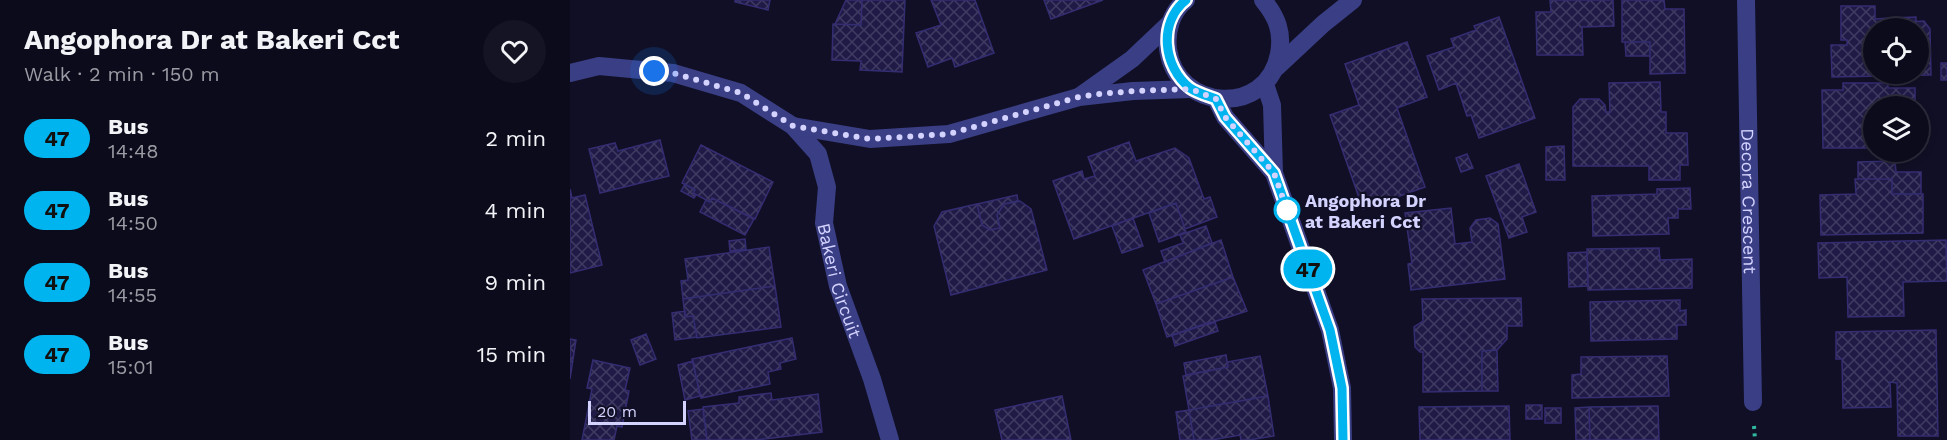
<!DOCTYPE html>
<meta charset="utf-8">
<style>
:root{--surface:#0c0b1c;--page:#151425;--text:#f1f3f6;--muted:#9a9ba3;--line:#2c2b3b}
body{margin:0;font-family:"Work Sans",sans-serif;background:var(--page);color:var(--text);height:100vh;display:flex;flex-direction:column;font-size:22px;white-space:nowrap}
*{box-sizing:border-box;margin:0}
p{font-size:20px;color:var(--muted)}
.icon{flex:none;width:33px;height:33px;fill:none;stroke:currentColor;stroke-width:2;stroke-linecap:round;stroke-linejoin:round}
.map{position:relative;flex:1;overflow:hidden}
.side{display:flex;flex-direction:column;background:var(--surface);width:570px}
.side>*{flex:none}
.badge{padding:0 12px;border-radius:20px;font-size:21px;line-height:39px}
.tools{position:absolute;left:1293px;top:18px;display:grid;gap:12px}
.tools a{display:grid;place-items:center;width:66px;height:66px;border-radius:50%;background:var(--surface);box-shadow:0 3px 9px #0003,0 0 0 2px var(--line);font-size:30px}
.scale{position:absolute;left:18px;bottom:15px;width:98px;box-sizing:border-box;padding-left:6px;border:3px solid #d4d3ff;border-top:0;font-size:16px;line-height:21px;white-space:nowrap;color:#d4d3ff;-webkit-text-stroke:4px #100f25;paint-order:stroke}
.you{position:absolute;width:30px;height:30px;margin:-15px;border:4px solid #fff;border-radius:50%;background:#1a73e8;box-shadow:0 0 0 9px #1a73e833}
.map>.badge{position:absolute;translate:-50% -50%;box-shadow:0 0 0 3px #fff}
.round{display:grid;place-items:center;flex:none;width:63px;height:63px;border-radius:32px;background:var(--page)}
.headline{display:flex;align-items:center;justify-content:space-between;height:102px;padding:0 24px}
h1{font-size:28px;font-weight:700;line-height:45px}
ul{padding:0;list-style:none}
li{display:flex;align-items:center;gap:18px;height:72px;padding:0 24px}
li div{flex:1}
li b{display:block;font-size:22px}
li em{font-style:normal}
li .badge{min-width:66px;font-weight:700;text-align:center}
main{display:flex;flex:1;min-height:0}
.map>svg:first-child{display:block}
</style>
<main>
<section class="side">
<div class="headline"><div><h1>Angophora Dr at Bakeri Cct</h1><p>Walk · 2 min · 150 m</p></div><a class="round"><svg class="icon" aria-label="heart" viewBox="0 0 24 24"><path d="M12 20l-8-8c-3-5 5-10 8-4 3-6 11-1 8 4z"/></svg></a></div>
<ul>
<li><span class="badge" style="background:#00b5ef;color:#111">47</span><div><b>Bus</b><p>14:48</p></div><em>2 min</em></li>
<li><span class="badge" style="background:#00b5ef;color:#111">47</span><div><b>Bus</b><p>14:50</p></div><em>4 min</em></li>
<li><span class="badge" style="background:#00b5ef;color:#111">47</span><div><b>Bus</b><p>14:55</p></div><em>9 min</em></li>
<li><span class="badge" style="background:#00b5ef;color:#111">47</span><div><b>Bus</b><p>15:01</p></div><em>15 min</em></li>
</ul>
</section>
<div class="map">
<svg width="1377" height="440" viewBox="0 0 1377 440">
<defs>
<pattern id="building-cross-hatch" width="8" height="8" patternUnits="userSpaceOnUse" patternTransform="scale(1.5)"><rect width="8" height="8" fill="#1f1b46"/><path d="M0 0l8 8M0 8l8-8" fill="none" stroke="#3f3b62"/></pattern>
</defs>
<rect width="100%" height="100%" fill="#100f25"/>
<path fill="url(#building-cross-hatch)" stroke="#342d72" stroke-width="1.5" d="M165,0H200L198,10L165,2Z
M276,0H292L291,25L265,24Z
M292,0H335L332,72L290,70L291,61L262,60L263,24L291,25Z
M361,0H405L424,53L385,67L382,58L358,67L346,33L371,25Z
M474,0H533L481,19Z
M980,0H1043L1044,26L1012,27L1013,55H967L966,12H981Z
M1052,0H1094L1095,9H1114L1115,73L1080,74V42H1052Z
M1271,6H1305V19L1320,18L1321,28H1304V74H1348V28H1333L1340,22L1354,21L1360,29L1361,75L1262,77L1261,45H1277V40H1271Z
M929,17L965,118L909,138L901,115L897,116L886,83L869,90L857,56L884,47L881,39L906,30L904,26Z
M1346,17V21L1340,22L1333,28H1321L1320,18Z
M837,42L857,97L827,108L855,187L793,209L760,115L789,105L775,64Z
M1055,42H1080V56H1056Z
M1371,63H1377V80H1371Z
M1090,82L1091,112H1096V133H1117L1118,165H1110V180H1079V166H1003V107L1010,99H1029L1035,105L1036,112H1040L1039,83Z
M1273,83H1318V88H1345V106H1304V148H1253L1252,90H1273Z
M90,140L99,176L30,193L19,149L45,143L48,151Z
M559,142L566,161L605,148L619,158L634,199L640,197L647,217L615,229L606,203L504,239L483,181L512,171L514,179L525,176L518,157Z
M131,145L203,182L185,219L142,198L140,202L123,193L125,190L112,183Z
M994,146L995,180H976V147Z
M897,154L903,168L891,172L886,158Z
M1325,161L1326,172H1351V194H1322V179H1288V162Z
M949,164L966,212L952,217L957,232L939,238L916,176Z
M1285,179H1322V194H1353V233L1251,235L1250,195L1286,194Z
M115,184L125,190L123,193L126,195L124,198L111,191Z
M1120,188L1121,209H1108V218H1098L1099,234L1023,236L1022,196L1087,194V189Z
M0,189L2,198L15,195L32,265L0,273Z
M447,195L448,201L434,204L427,215L430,228L420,230L412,225L407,204Z
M142,198L184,219L175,235L130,212L136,200L140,202Z
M450,201L461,209L477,270L381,295L364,226L372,212L407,204L412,225L420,230L430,228L427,215L434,204Z
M606,203L616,232L589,242L579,213Z
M881,208L885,244L902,242L900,228L906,220L920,218L928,224L935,279L841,290L838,264L842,263L835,213Z
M563,218L573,246L552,253L542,226Z
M636,226L642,243L595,262L591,251L613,243L610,235Z
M175,239L176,249L160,251L159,241Z
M651,240L663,277L586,304L573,270Z
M1376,240L1377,281L1333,282L1334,316L1278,317L1277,277L1249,278L1248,243Z
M199,247L205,286L113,299L111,281L118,280L115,259Z
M1089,248L1090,260L1122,259V288L1018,290L1017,249Z
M1017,252L1018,286L999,287L998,253Z
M663,277L677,311L597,337L586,304Z
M205,286L211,327L127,338L123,316L115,317L113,299Z
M951,298L952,326H937V339L927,350L912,351V391L853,392V352H850L845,347L844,327L853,321L852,299Z
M1110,300V311L1116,310V325H1107V339L1021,341L1020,302Z
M115,311V317L123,316L127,337L105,340L102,313Z
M640,322V324L645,322L648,331L605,346L602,335Z
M1366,330L1368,436H1328L1327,383L1320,382L1321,407L1273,408L1272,359H1266V332Z
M76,334L86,359L70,365L61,340Z
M222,338L226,359L210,363L211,369L198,372L200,384L131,398L122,359Z
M0,339L6,340L0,379Z
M927,350L928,391H912V351Z
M656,355L658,367L616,375L614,363Z
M690,356L698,396L619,410L613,376L658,367L657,362Z
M1097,356L1099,396L1002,398V375L1011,374V357Z
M23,360L60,368L55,390L59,391L52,427L47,426L44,440H12L22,389L17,388Z
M123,361L130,396L115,400L108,365Z
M201,393L202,400L248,394L252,432L186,440H137L133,407L169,403V397Z
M492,396L501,440H432L425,410Z
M698,396L704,436L679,440H671L670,435L642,440H624L619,410Z
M956,405H972V419H956Z
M939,406L940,440H850L849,407Z
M1088,406L1089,440H1020L1019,407Z
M1019,407L1020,440H1006L1005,408Z
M975,408H991V423H975Z
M133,409L137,440H122L118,411Z
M619,410L624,440H610L606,412Z"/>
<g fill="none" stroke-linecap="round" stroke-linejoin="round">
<path stroke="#2fb7a2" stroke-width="4" stroke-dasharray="3 4.5" stroke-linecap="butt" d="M1184,426L1185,440"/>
<g stroke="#3a3e84" stroke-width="18">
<path d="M616,0C601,12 596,31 598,49C606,111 697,118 709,54C713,32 707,17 693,0"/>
<path id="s1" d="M1176,0L1183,402"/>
<path d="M707,67L753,24L783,0"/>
<path id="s2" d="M0,73L29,66L103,73L171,93L223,126L248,154L257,187L254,223L268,286L302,379L320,440"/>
<path d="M695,84L702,105L704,173L760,330L772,388L773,440"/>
<path d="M510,96L562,59L600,23"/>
<path d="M646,99L655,117L704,173"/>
<path d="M223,126L300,139L379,134L509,97L563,91L621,89"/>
</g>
</g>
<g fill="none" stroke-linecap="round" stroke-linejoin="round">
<defs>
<path id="line" d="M616,0C588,22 593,67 620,88C627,93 638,96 646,99L655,117L704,173L760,330L772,388L773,440"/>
</defs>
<use href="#line" stroke="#fff" stroke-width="14"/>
<use href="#line" stroke="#00b5ef" stroke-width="9"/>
<path stroke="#d4d3ff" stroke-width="6" stroke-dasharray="0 10.8" d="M84,71L103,73L171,93L223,126L300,139L379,134L509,97L529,94L564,91L621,89L646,99L655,117L704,173L717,210"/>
</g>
<circle fill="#fff" stroke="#00b5ef" stroke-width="3" cx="717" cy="210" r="12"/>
<g text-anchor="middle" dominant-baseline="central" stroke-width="4.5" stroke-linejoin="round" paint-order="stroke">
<g font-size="18" font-weight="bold" fill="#d4d3ff" stroke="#100f25" text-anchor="start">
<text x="735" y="200">Angophora Dr<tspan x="735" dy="21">at Bakeri Cct</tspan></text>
</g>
<g font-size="18" fill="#d4d3ff" stroke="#100f25">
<text stroke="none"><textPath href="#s1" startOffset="201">Decora Crescent</textPath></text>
<text stroke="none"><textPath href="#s2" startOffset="404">Bakeri Circuit</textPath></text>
</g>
</g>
</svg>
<div class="tools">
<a><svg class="icon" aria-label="locate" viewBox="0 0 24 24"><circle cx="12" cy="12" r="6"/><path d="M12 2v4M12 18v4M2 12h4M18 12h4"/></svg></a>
<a><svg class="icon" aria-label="layers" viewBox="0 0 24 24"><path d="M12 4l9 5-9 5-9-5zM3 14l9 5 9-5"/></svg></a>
</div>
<div class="scale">20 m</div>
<div class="you" style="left:84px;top:71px"></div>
<b class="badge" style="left:738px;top:269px;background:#00b5ef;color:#111">47</b>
</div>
</main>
